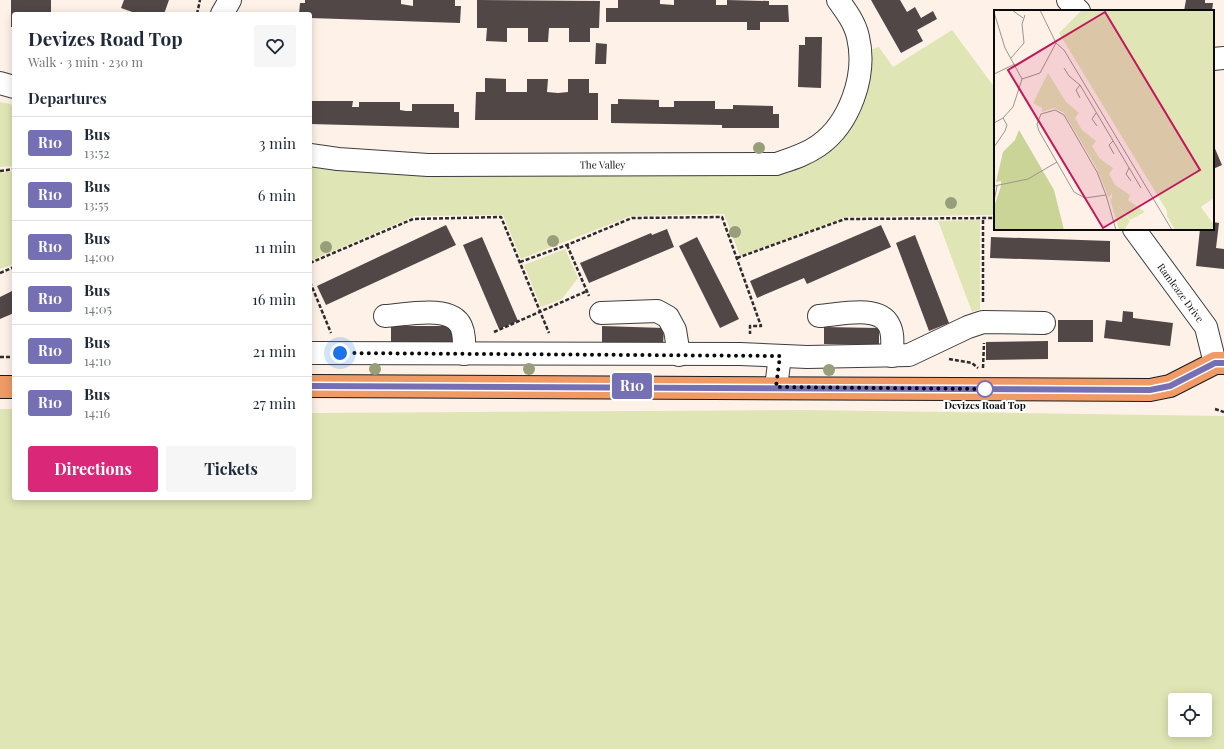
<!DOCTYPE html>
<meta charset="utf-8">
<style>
:root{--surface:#fff;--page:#f6f6f7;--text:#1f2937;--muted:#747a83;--line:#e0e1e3;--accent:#db2777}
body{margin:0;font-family:"Playfair Display",serif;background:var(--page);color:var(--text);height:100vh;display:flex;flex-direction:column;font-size:15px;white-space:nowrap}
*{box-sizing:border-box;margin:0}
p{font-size:13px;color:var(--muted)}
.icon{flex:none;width:22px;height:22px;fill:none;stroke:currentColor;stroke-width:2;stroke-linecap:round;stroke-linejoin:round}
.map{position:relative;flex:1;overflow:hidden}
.details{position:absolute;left:12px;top:12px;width:300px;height:488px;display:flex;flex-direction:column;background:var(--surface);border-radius:4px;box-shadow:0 2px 10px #0003}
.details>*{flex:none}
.badge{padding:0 8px;border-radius:3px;font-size:14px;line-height:26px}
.fabs{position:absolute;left:1168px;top:693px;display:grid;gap:8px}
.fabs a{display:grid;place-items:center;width:44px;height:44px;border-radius:4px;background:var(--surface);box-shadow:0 2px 10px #0003;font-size:20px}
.you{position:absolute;width:20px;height:20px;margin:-10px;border:3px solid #fff;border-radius:50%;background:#1a73e8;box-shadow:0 0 0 6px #1a73e833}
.map>.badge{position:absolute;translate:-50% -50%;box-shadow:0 0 0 2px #fff}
h2{padding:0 16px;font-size:15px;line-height:36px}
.round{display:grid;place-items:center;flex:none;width:42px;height:42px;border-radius:4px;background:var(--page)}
.overview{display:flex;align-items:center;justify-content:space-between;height:68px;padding:0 16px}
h1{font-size:19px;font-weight:700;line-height:30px}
.primary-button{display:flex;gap:8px;margin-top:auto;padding:8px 16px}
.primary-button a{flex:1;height:46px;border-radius:4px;background:var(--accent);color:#fff;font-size:16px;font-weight:700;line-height:46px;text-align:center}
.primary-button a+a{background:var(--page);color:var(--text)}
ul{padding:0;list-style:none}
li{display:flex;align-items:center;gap:12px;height:52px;padding:0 16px;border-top:1px solid var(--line)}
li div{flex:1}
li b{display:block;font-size:15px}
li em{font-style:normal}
li .badge{min-width:44px;font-weight:700;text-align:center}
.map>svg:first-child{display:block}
</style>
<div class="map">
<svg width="1224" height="749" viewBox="0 0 1224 749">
<rect width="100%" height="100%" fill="#fef1e8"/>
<path fill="#e0e5b5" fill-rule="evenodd" d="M952,30L995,88V215L846,217L740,256L724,214L631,216L521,259L503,215L415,216L310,261V163L765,173L838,142L851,128L861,110L867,91L871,71L869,50L879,47L893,67Z
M0,102L14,105V166L0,167Z
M14,171V264L0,269V173Z
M980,220V309L972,312L938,221Z
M565,249L578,278L562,299L541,307L524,265Z
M0,409H14V498H310V413L804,410L1224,416V749H0ZM1175,700H1205V730H1175Z"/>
<path fill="#524747" d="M11,0H51V14H14V27H11Z
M124,0H169L164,14H138L121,8Z
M305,0H401V4L413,6V0H455V6H461L460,23L310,18V14H299L300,3H305Z
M477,0L600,1L599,28H590V42H569V28H549L548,42H528V28H507V42L486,41L487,28H477Z
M618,0H660V4L674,5V0H716V5H727V0L769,1V5H788L789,22H760V30H747V22H606V8H618Z
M871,0H900L907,12L915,7L921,18L933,11L937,19L917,30L923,41L901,53Z
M1186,0H1205V3H1213L1212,11H1184Z
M805,37H822L821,88L798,87L799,45H805Z
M596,43L607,44L606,64H595Z
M485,78L506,79V92H527V79H548L547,92L558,93L568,92V79H589V93H598V120H475L476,92H485Z
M618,99L659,100V107H674V101H715V109H733V105L773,106V114H779V128H722V125L611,123V104H618Z
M310,101H353L352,107H359V102H400V110L406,111H412V104H454V112H459V128L310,124Z
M1213,144L1222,165L1213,169Z
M1213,222L1219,223L1216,248L1224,249V269L1196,266L1200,229H1213Z
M446,225L456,245L326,305L317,286Z
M881,225L891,247L807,284L804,278L757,298L750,281Z
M667,229L674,247L589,283L580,263L651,233L652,235Z
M915,235L949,323L929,331L896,243Z
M482,237L518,321L499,329L463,245Z
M697,237L739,319L720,328L679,246Z
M991,237L1110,241V262L990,258Z
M14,290V313L0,319V297Z
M1123,311L1133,312V318L1173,323L1170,346L1104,338L1106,320L1122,322Z
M1058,320H1093V342H1058Z
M391,326H453V343H391Z
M602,326L664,328L663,346L602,344Z
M824,327L879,328V345L824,344Z
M1048,341V359L986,360V342Z"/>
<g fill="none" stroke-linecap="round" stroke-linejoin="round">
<defs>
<g id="minor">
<path d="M1068,0L1079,11"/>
<path d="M222,14L230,0"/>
<path d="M1213,59L1224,58"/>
<path d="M0,83L14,87"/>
<path id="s1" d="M310,155L338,159L428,165L776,164C791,159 805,155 818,146C850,124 867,75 858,37C855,23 846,11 838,0"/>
<path id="s2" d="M1134,229L1206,327L1215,363"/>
<path d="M601,313L657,311L668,317L675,330L679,355"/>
<path d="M385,316C405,315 451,304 461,326C465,335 464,344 464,354"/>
<path d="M819,316C838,315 879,304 889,325C894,334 892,345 892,356"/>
<path d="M310,353L740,354L807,357L909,355L968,327L983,322L1044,323"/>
<path d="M776,387L780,356"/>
</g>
<path id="major" d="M310,386L1150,390L1170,386L1215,363H1224
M0,387H14"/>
</defs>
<use href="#minor" stroke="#3d3d3d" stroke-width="24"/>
<use href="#major" stroke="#1b1b1b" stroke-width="24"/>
<path stroke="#2c2c2c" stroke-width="2.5" stroke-dasharray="4 2" stroke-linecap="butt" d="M197,14L200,0
M0,171L14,169
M567,245L589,296
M737,258L845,219L995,218
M520,262L567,245L632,218L722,217L761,326H750V334
M310,263L413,219L501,217L549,333
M0,273L14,267
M310,282L331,333
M983,302V218
M494,332L587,291
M0,357H14
M949,359L972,363L978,368
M983,368L984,343
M1215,409L1224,412"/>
<use href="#minor" stroke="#fff" stroke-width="22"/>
<use href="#major" stroke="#f09b66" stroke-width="22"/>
</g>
<g fill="#979f7a">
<circle cx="759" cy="148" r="6"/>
<circle cx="951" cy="203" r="6"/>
<circle cx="735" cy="232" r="6"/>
<circle cx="553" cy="241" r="6"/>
<circle cx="326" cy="247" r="6"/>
<circle cx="375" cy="369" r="6"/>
<circle cx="529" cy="369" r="6"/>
<circle cx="829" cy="370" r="6"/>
</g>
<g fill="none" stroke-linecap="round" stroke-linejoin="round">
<defs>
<path id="line" d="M310,386L1150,390L1170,386L1215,363H1224"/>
</defs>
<use href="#line" stroke="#fff" stroke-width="9"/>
<use href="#line" stroke="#7570b4" stroke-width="6"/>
<path stroke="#0a0a0a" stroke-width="4" stroke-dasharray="0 7.2" d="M340,353L780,356L776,387L985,389"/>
</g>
<circle fill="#fff" stroke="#7570b4" stroke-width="2" cx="985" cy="389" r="8"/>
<g text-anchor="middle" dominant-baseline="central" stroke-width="4" stroke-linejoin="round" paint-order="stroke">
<g font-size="10" fill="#0a0a0a" stroke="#fff">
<text stroke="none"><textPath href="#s1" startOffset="293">The Valley</textPath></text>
<text stroke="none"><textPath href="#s2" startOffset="79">Ramleaze Drive</textPath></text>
</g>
<g font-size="10" font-weight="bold" fill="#0a0a0a" stroke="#fff">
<text x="985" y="405">Devizes Road Top</text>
</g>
</g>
<g transform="translate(994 10)">
<rect width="220" height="220" fill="#fef1e8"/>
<path d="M88,0H220V188L207,197L220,215V220H181L173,206V201L65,23ZM54,63L72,92L85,103L81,108L88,120L102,131L98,136L105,148L119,158L115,164L121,175L136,185L134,190L151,202L136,210L118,188V183L115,188L101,155L70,103L60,98L48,102V98L39,93ZM118,188L136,211L130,220H125L116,189Z" fill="#e0e5b5"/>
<path d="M25,120L60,180L70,220H0V197L7,176V171L2,172L6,155L9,142L21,130Z" fill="#c9d496"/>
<path fill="none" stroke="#9c958f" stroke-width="1" d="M18,0L29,8M46,0L62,33L70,40L178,220M0,2L11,38L28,69L19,97L9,108L0,113M17,48L30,33L28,14L31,5M70,58L75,66L86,75L147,178M0,64L21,54M28,69L46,63L62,33M86,75L82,80L86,88M102,103L98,109L103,116M119,131L115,135L120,144M0,137L11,121L13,115L9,108M135,158L132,164L137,171M0,176L34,169L63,152M112,185L91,188L80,182L45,121L43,114L47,104L61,100L70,105L103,162L112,185L122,220M0,191L3,176"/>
<path fill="#c2185b" fill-opacity="0.15" stroke="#c2185b" stroke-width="2" d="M111,2L206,160L109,218L14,60Z"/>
<rect width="220" height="220" fill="none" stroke="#0a0a0a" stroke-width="2"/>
</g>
</svg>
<div class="fabs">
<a><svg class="icon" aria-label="locate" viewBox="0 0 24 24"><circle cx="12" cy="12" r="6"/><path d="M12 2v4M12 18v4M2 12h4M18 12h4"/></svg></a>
</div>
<div class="you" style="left:340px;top:353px"></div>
<b class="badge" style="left:632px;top:386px;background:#7570b4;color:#fff">R10</b>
<section class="details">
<div class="overview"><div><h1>Devizes Road Top</h1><p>Walk · 3 min · 230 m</p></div><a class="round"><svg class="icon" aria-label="heart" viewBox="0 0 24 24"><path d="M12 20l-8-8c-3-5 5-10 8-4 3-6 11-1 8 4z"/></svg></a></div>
<h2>Departures</h2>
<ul>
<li><span class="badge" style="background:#7570b4;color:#fff">R10</span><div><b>Bus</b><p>13:52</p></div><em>3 min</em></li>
<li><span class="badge" style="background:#7570b4;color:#fff">R10</span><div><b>Bus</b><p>13:55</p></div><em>6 min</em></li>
<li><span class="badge" style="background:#7570b4;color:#fff">R10</span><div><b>Bus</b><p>14:00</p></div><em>11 min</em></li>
<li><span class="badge" style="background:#7570b4;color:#fff">R10</span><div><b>Bus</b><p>14:05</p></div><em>16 min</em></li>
<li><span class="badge" style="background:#7570b4;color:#fff">R10</span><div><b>Bus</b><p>14:10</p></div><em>21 min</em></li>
<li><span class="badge" style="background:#7570b4;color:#fff">R10</span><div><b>Bus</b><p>14:16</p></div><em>27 min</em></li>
</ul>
<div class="primary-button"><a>Directions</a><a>Tickets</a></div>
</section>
</div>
